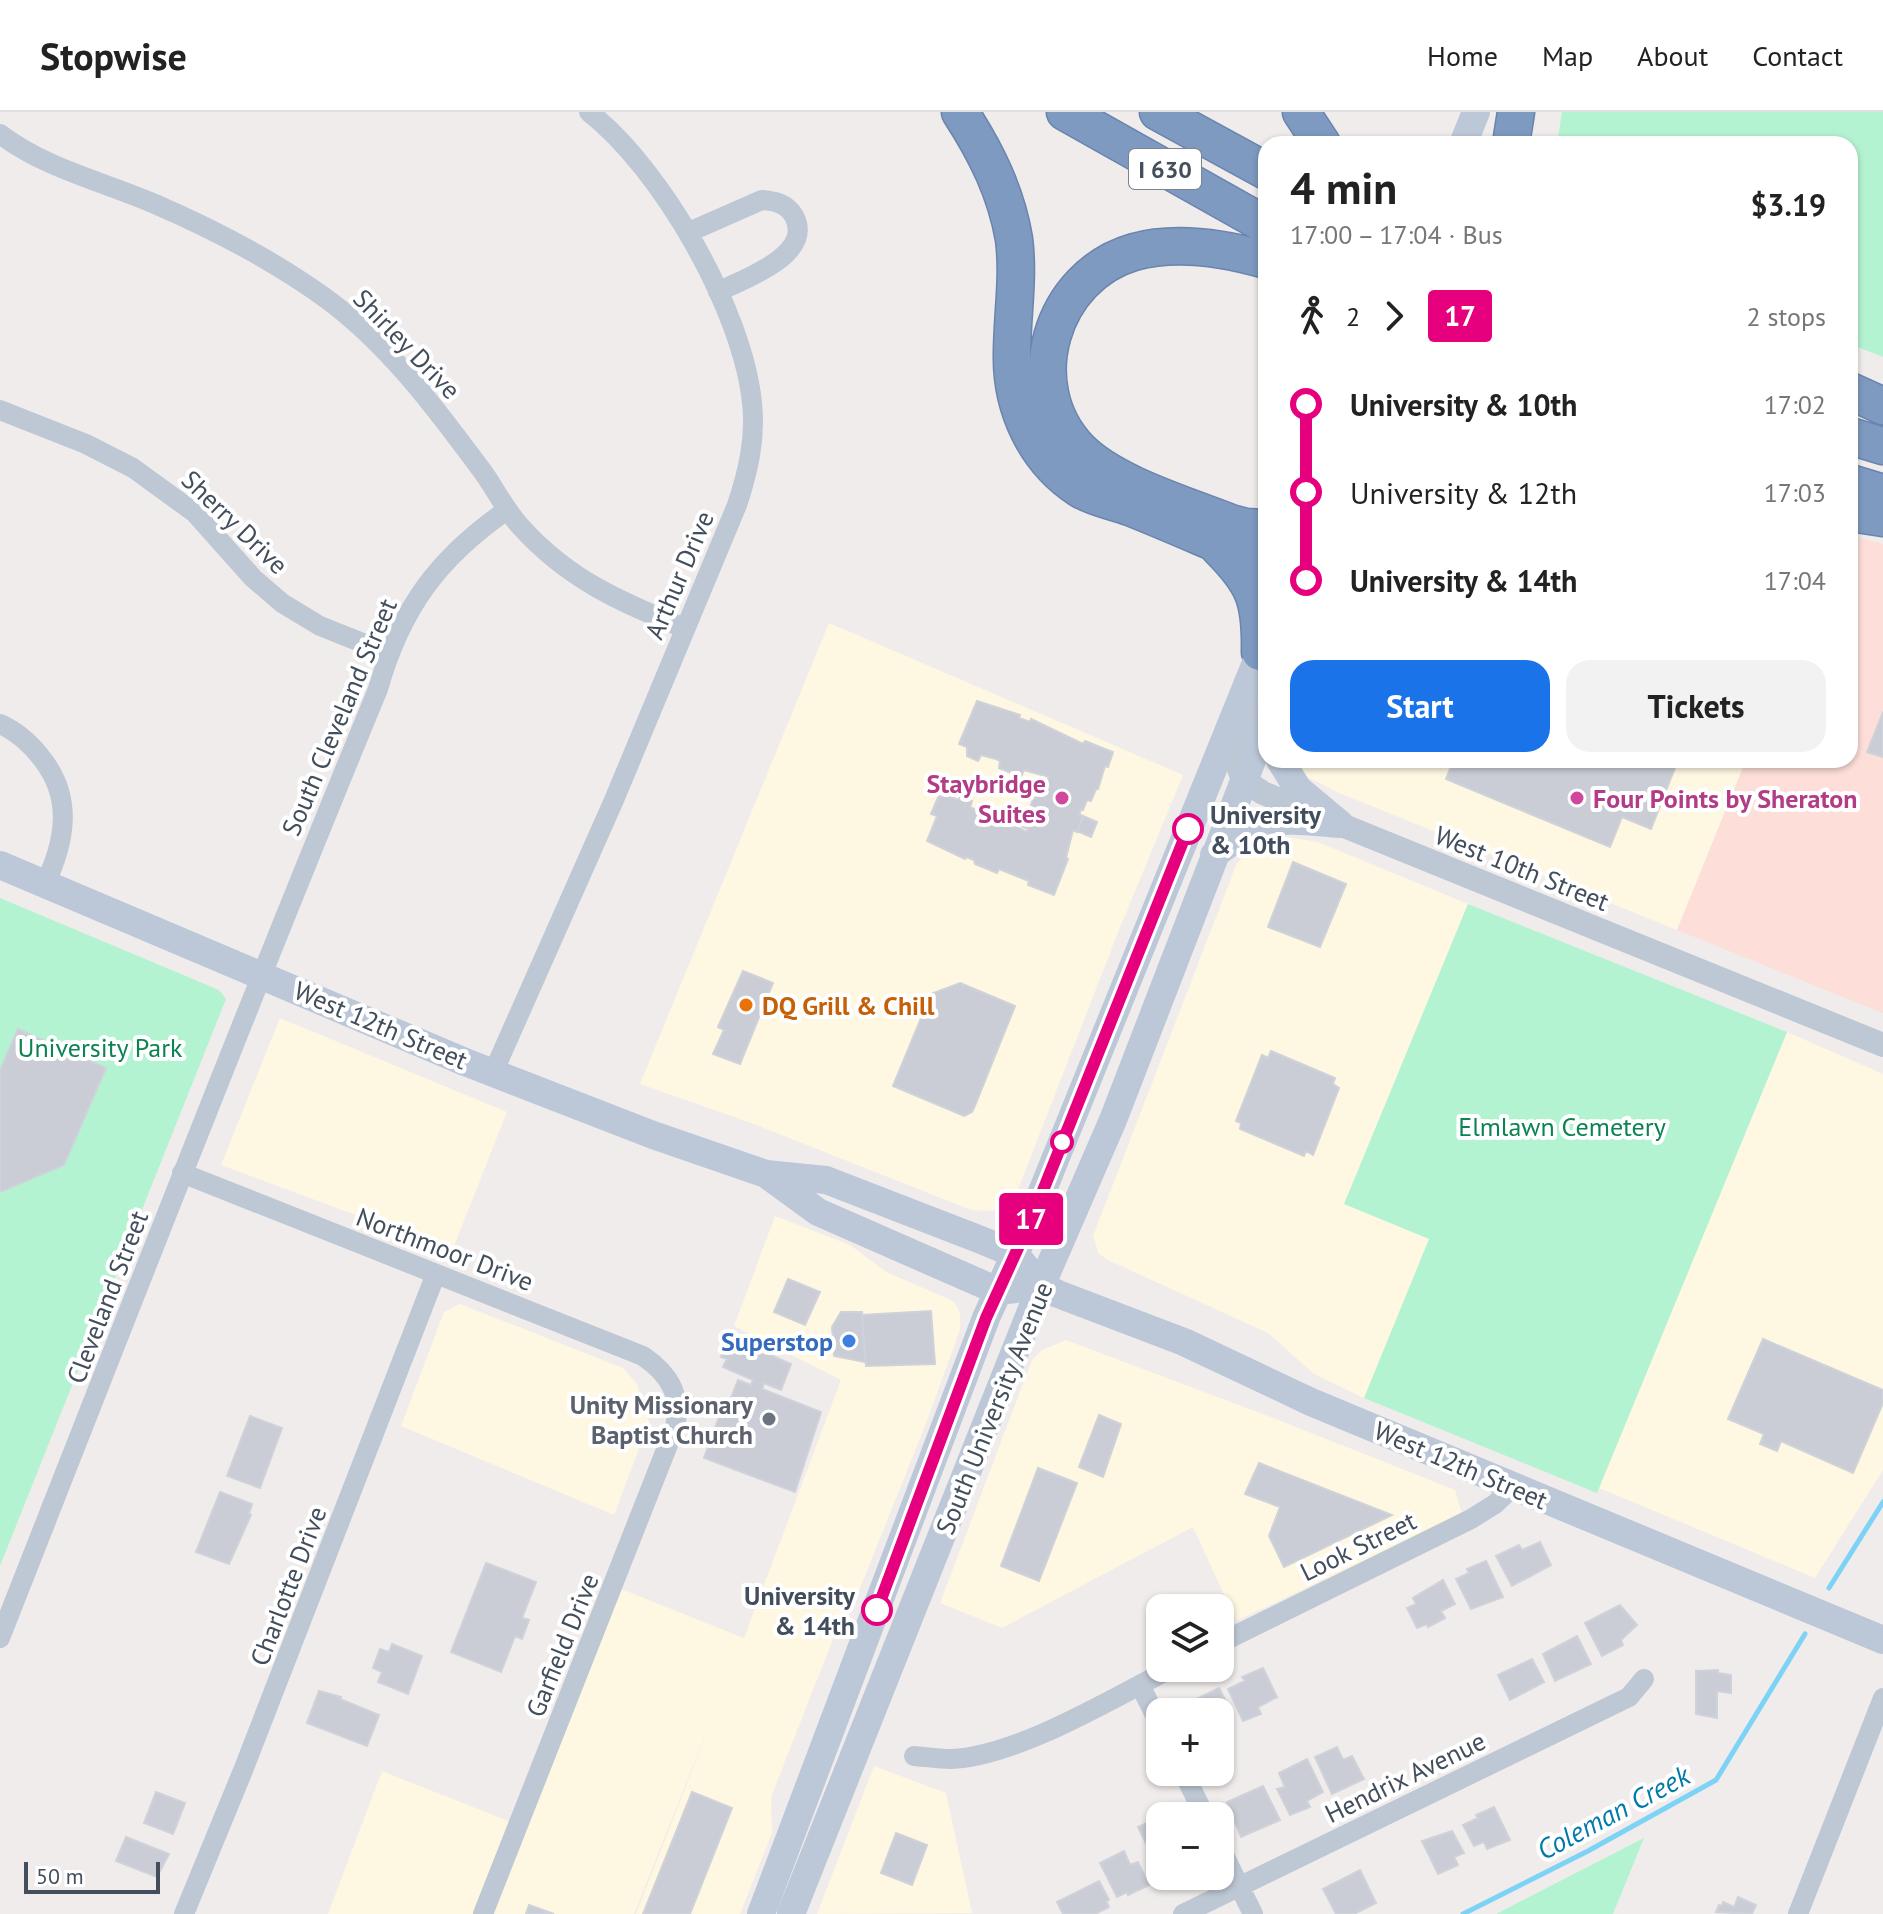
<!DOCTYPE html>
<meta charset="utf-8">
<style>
:root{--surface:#fff;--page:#f2f2f2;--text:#222;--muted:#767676;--line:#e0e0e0;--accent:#1a73e8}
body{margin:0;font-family:"PT Sans",sans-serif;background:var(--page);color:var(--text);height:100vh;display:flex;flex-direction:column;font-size:30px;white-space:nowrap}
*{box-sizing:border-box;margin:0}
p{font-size:26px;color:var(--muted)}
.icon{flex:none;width:44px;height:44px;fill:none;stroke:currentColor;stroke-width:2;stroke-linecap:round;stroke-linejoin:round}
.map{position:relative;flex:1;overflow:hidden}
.sheet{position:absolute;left:1258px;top:24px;width:600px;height:632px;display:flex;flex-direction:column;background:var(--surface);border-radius:24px;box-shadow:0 2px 6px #0004}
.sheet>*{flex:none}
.badge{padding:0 16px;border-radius:6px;font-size:28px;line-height:52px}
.controls{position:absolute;left:1146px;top:1482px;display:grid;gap:16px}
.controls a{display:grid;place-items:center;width:88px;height:88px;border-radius:16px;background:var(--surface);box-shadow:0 2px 6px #0004;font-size:40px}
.scale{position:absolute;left:24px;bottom:20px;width:136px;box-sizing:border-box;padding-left:8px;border:4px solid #434e5c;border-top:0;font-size:22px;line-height:28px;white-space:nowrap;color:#434e5c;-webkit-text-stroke:6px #fff;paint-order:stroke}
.map>.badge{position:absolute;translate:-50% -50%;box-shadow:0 0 0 4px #fff}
.legs{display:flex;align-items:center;gap:12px;height:88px;padding:0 32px;font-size:26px}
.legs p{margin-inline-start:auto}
.headline{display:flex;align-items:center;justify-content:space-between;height:136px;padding:0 32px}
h1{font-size:44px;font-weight:600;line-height:60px}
.primary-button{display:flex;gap:16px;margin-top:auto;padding:16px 32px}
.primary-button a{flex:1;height:92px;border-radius:24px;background:var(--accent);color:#fff;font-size:32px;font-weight:600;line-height:92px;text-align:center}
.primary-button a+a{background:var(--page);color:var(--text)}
ul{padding:0 32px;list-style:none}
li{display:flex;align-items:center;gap:28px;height:88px;font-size:30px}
li i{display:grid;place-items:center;width:12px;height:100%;margin:0 10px;background:currentColor}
li i::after{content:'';width:20px;height:20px;margin:-10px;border:6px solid;border-radius:50%;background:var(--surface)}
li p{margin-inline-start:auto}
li:first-child i{background:linear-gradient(#0000 50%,currentColor 0)}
li:last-child i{background:linear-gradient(currentColor 50%,#0000 0)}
header{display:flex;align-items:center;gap:48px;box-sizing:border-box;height:112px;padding:0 40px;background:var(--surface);border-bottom:2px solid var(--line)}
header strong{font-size:38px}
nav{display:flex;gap:44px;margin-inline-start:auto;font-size:28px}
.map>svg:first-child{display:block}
</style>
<header>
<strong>Stopwise</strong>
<nav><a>Home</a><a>Map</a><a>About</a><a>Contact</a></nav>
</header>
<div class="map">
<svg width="1883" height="1802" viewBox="0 0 1883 1802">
<rect width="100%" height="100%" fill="#f0ecec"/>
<path fill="#fef7e2" d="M829,511L1183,663L1119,818L1017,1080L1006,1093L992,1099L971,1098L754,1012L640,972Z
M1295,648H1746L1677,818L1337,680L1303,663Z
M1281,724L1318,730L1468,792L1345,1091L1430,1127L1364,1286L1314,1262L1268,1221L1110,1149L1099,1142L1093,1124L1237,751L1253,735Z
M280,906L507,1000L452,1139L221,1053Z
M1787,920L1883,962V1358L1815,1466L1599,1376Z
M775,1104L850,1133L888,1161L947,1186L955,1191L960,1201V1218L925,1314L856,1486L846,1494L771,1685L772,1721L740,1802H636L721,1584L634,1802H328L382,1659L518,1713L614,1474L744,1526L841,1268L734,1214Z
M460,1192L623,1256L637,1272L649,1310L614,1403L401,1314L444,1200Z
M1066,1228L1281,1309L1455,1378L1462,1402L1236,1509L1193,1415L1002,1516L940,1491L1032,1248L1042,1238Z
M874,1654L946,1681L972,1801L817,1802Z"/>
<path fill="#fdded8" d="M1850,423L1883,432V901L1677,818L1746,648H1850Z"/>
<path fill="#b4f3d1" d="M1562,0H1883V245L1850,232V32H1557Z
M0,786L219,878L226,887L0,1454Z
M1468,792L1787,920L1597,1381L1364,1286L1429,1127L1344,1092Z
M1644,1726L1613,1802H1496Z"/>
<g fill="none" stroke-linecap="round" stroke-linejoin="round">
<path stroke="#7dd3f5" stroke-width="5" d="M1829,1476L1883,1390
M1463,1802L1588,1739L1716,1668L1805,1522"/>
</g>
<path fill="#cacdd5" stroke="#cfd2d9" stroke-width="2" d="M977,589L1020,603L1019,606L1030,610L1031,607L1083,632L1085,629L1113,640L1108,655L1105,654L1098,677H1096L1091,689L1087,688L1083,698H1081L1079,702L1083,704L1077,720L1073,718L1066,746L1068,747L1054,783L1028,773L1029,769L999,757L997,761L975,752L974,748L966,745L965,747L927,729L937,704L931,702L940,681L959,688L960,684L972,689L970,695L985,703L990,704L993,698L1016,707L1013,713L1027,720L1028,717L1021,714L1025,702L1028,703L1034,683L1039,684L1038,678L1035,677L1040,666L1047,669L1049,665L1024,658L1021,665L999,656L1000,649L996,647L981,643L978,649L967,644V635L959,632Z
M1883,600V645L1867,640Z
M1449,648H1678L1651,717L1622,705L1610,735L1446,667L1452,652Z
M1083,704L1097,710L1091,725L1077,719Z
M1293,750L1346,772L1320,835L1268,815Z
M743,859L773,871L740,952L713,942L724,918L718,915Z
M960,871L1015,894L974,996L972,1000L964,1004L893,974L931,882Z
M18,917L106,956L64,1053L0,1080V958Z
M1271,939L1335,966L1333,972L1339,976L1313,1043L1306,1039L1304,1044L1240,1017L1241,1011L1236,1009L1262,943L1268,946Z
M788,1167L820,1180L805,1213L774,1200Z
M931,1199L935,1252L866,1254L862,1203Z
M841,1200H862L865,1250L834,1244L832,1215Z
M737,1223L770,1237L768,1242L791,1252L781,1278L764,1271L762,1277L821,1300L795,1380L704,1346L723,1294L727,1296L738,1268L751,1273L753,1268L723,1255L727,1247L721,1245L726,1232L732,1234Z
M1763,1227L1883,1278V1291L1853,1361L1781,1329L1777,1339L1760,1332L1764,1322L1728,1307Z
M1099,1303L1121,1312L1103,1365L1079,1355Z
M250,1304L282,1316L260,1376L227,1364Z
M1259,1351L1392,1403L1284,1455L1269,1424L1280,1395L1245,1382Z
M1038,1356L1077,1371L1039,1469L1001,1454Z
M220,1380L252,1392L249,1402L251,1403L229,1452L196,1440Z
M1540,1430L1551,1453L1512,1474L1496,1444L1519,1433L1522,1438Z
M1486,1449L1503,1485L1471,1497L1456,1467L1469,1461L1467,1457Z
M486,1451L536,1470L522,1506L529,1508L522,1527L515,1524L501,1560L451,1540Z
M1443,1468L1455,1492L1441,1499L1445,1506L1428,1515L1427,1512L1417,1516L1407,1496L1416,1492L1413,1486Z
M1620,1493L1637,1513L1621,1528L1623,1533L1602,1544L1585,1511Z
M1577,1524L1591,1552L1555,1569L1543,1542Z
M392,1532L422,1544L408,1582L378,1570L382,1560L373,1556L380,1537L389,1540Z
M1532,1547L1544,1570L1510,1588L1498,1563Z
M1263,1556L1277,1585L1258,1595L1261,1602L1243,1609L1228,1577L1245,1569L1242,1565Z
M1718,1558V1561L1731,1563V1581L1717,1579V1606L1696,1602V1559Z
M1219,1576L1233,1603L1220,1610V1600H1182L1180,1595Z
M319,1579L341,1585L340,1587L379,1603L367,1634L307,1611Z
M1337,1635L1343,1648L1352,1644L1364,1667L1332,1682L1315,1645Z
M1307,1647L1323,1680L1307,1689L1310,1695L1290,1703L1277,1677L1285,1675L1279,1661Z
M1263,1674L1280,1708L1241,1725L1227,1690Z
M156,1680L185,1691L173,1722L144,1711Z
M692,1680L732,1696L690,1802H643Z
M1494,1695L1510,1728L1487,1737L1484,1730L1474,1734L1463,1713L1478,1706L1476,1703Z
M1160,1705V1760L1138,1715Z
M1452,1719L1464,1741L1454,1745L1458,1753L1438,1762L1422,1729Z
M896,1721L927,1733L912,1773L881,1761Z
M126,1725L169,1742L157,1765L116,1749Z
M1124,1739L1130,1753L1138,1750L1149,1773L1128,1783L1127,1780L1117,1785L1100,1751Z
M1360,1758L1376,1791L1354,1802H1336L1323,1777Z
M1099,1769L1109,1788L1106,1789L1109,1795L1095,1802H1063L1057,1790Z
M1738,1785L1756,1793L1752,1802L1716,1800L1719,1793L1722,1794L1723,1790L1734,1795Z
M529,1793L554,1802H526Z"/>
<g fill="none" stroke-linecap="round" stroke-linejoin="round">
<defs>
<path id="motorway" d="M960,0C986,40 1006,80 1014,127C1019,166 1012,204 1012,242C1011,296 1035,348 1080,377C1096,387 1115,389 1132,396C1177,414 1221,434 1266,452
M1065,0L1266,113
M1158,0L1266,59
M1301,0L1322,32
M1511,32L1516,0
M1266,148C1224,136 1177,128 1134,140C1051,164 1018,273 1079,337C1113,372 1186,393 1231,411L1246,415L1266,416
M1850,279L1883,294
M1850,324L1883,334
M1850,371L1883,381
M1850,401L1883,406
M1219,436C1255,472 1261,489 1260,540"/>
</defs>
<use href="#motorway" stroke="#6985ad" stroke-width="39"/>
<path stroke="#bec8d4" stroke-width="20" d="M0,22C44,56 104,70 155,92C215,118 271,147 324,185C388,231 437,298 483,360C496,378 505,398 521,415C569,468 619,489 684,516
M689,120L762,88C776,89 787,92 794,104C815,143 743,167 718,180
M0,298L86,332L133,356L195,401L253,466L282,491L320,514L388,541
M0,612C18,620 31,632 43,648C73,687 65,730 45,772
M493,961L614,688L737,393C748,360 756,326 752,291C743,199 662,57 589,0
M182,1061L643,1244C669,1262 682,1282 675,1315L483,1802
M0,1526C125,1209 248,892 378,577C401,496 438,446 507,398
M1220,1531L1471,1407L1495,1392L1513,1375
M1140,1573L1160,1613
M914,1644C926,1645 939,1647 951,1647C1016,1645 1113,1586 1172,1556
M1183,1660L1205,1704
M1220,1735L1253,1802
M184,1802L244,1656L435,1164
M1183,1802L1629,1585L1644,1567
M1798,1802L1883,1586"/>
<path stroke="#bec8d4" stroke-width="24" d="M1266,565C1256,590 1226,641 1243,666C1248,672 1257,677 1263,681L1883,933"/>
<path stroke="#bcc8d8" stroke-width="28" d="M1463,32L1476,0
M1280,648L1298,677L1340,712
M1214,743C1266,702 1277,707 1340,712
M0,753L465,950L653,1023L766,1062L826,1068L981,1128L1015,1142L1041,1174L1058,1182L1184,1230L1311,1290L1883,1528
M766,1062L818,1100L998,1179L1016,1177
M761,1802L986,1206L1031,1107L1266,526
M791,1802L1041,1174L1113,1008L1266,612"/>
<use href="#motorway" stroke="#7e9ac1" stroke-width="36"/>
</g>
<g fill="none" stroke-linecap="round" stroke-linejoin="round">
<defs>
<path id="line-1" d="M877,1498L986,1206L1034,1101L1188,717"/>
</defs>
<use href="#line-1" stroke="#fff" stroke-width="18"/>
<use href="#line-1" stroke="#e6007e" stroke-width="12"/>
</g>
<g fill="#d1479c" stroke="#fff" stroke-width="3">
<circle cx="1062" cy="686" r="8"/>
<circle cx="1577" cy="686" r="8"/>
</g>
<g fill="#fff" stroke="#e6007e" stroke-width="4">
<circle cx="1188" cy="717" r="14"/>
<circle cx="1062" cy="1030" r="10"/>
<circle cx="877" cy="1498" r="14"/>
</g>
<circle fill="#e8710a" stroke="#fff" stroke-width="3" cx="746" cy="893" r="8"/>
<circle fill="#3f7fe0" stroke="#fff" stroke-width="3" cx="849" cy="1229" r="8"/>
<circle fill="#6b7280" stroke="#fff" stroke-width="3" cx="769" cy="1307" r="8"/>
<g text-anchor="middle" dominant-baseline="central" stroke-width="8" stroke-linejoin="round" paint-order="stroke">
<rect fill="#fff" stroke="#7b838d" stroke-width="2" x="1129" y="37" width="72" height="40" rx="6"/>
<g font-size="24" font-weight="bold" fill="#434e5c">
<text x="1165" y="57">I 630</text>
</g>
<g font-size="26" fill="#434e5c" stroke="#fff">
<text transform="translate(407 232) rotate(46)">Shirley Drive</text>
<text transform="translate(235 410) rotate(44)">Sherry Drive</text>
<text transform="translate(679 463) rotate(-67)">Arthur Drive</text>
<text transform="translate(339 605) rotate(-67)">South Cleveland Street</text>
<text transform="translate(1522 756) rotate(22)">West 10th Street</text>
<text transform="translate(381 913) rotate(23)">West 12th Street</text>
<text transform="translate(445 1137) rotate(21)">Northmoor Drive</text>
<text transform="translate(107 1185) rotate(-69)">Cleveland Street</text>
<text transform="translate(994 1296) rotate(-68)">South University Avenue</text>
<text transform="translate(1461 1353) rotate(23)">West 12th Street</text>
<text transform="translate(1358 1434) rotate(-26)">Look Street</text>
<text transform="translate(288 1474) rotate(-69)">Charlotte Drive</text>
<text transform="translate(562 1533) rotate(-68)">Garfield Drive</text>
<text transform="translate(1405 1665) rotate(-26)">Hendrix Avenue</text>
</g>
<g font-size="26" font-weight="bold" fill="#b23c85" stroke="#fff" text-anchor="end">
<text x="1046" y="671">Staybridge<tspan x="1046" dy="30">Suites</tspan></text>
<text x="1593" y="686" text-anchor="start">Four Points by Sheraton</text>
</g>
<g font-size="26" font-weight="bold" fill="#434e5c" stroke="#fff" text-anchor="start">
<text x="1210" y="702">University<tspan x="1210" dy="30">&amp; 10th</tspan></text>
<text x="855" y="1483" text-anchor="end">University<tspan x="855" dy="30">&amp; 14th</tspan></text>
</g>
<g font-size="26" font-weight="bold" fill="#c56008" stroke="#fff" text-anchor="start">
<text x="762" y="893">DQ Grill &amp; Chill</text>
</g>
<g font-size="26" fill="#0d8351" stroke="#fff">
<text x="100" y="935">University Park</text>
<text x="1562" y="1014">Elmlawn Cemetery</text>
</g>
<g font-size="26" font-weight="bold" fill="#366cbe" stroke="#fff" text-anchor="end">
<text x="833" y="1229">Superstop</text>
</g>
<g font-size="26" font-weight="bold" fill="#5b616d" stroke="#fff" text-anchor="end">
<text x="753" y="1292">Unity Missionary<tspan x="753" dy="30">Baptist Church</tspan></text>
</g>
<g font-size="28" font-style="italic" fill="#017aa9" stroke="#fff">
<text transform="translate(1613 1700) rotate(-28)">Coleman Creek</text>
</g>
</g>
</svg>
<div class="controls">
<a><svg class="icon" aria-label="layers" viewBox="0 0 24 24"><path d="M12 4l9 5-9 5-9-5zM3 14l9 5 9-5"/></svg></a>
<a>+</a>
<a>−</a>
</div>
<div class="scale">50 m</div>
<b class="badge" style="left:1031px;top:1107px;background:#e6007e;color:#fff">17</b>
<section class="sheet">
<div class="headline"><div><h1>4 min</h1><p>17:00 – 17:04 · Bus</p></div><b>$3.19</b></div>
<div class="legs"><svg class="icon" aria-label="walk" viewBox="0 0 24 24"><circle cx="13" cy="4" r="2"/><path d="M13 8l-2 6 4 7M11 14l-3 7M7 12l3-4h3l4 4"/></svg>2<svg class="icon" aria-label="forward" viewBox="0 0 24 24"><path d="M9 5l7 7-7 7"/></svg><b class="badge" style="background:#e6007e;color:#fff">17</b><p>2 stops</p></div>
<ul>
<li><i style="color:#e6007e"></i><b>University &amp; 10th</b><p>17:02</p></li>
<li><i style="color:#e6007e"></i><span>University &amp; 12th</span><p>17:03</p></li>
<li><i style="color:#e6007e"></i><b>University &amp; 14th</b><p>17:04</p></li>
</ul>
<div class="primary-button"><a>Start</a><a>Tickets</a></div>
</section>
</div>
